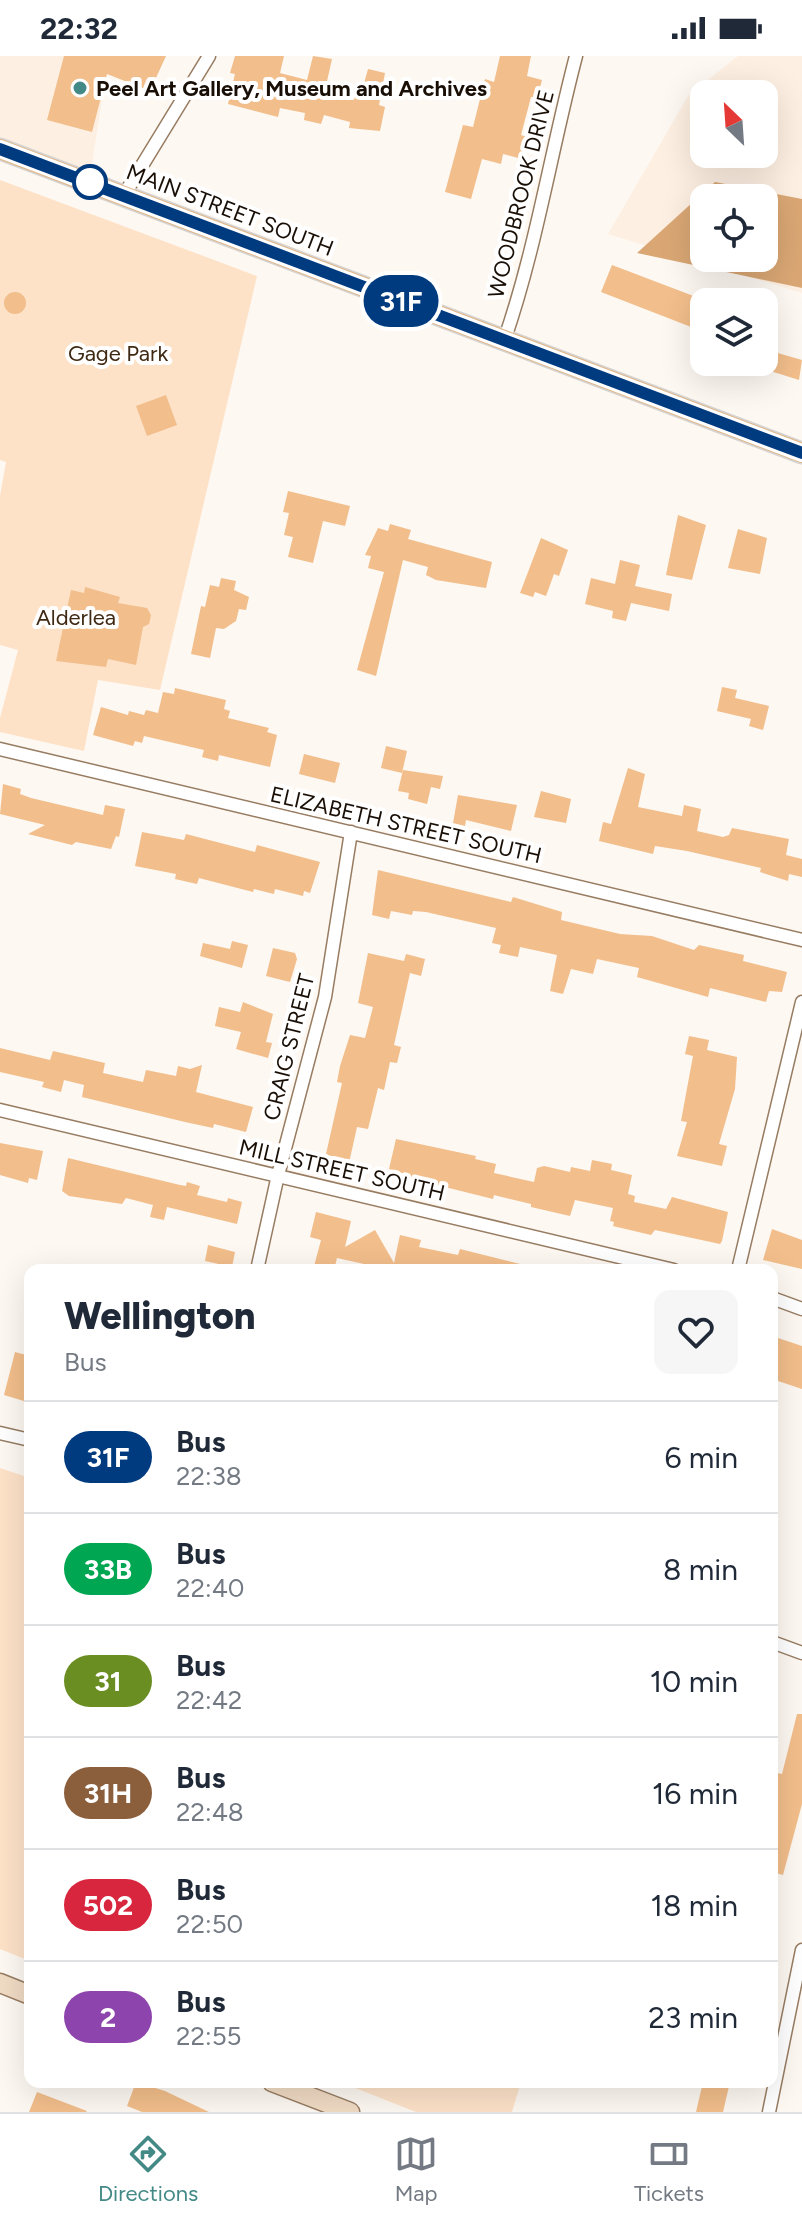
<!DOCTYPE html>
<style>
:root{--surface:#fff;--page:#f6f6f7;--text:#1f2937;--muted:#747a83;--line:#e0e1e3;--accent:#438a87}
body{margin:0;font-family:Figtree,sans-serif;background:var(--page);color:var(--text);height:100vh;display:flex;flex-direction:column;font-size:30px;white-space:nowrap}
*{box-sizing:border-box;margin:0}
p{font-size:26px;color:var(--muted)}
.icon{flex:none;width:44px;height:44px;fill:none;stroke:currentColor;stroke-width:2;stroke-linecap:round;stroke-linejoin:round}
.map{position:relative;flex:1;overflow:hidden}
.sheet{position:absolute;left:24px;top:1208px;width:754px;height:824px;display:flex;flex-direction:column;background:var(--surface);border-radius:16px;box-shadow:0 8px 32px #0002}
.sheet>*{flex:none}
.badge{padding:0 16px;border-radius:26px;font-size:28px;line-height:52px}
.needle{width:52px;rotate:335deg}
.tools{position:absolute;left:690px;top:24px;display:grid;gap:16px}
.tools a{display:grid;place-items:center;width:88px;height:88px;border-radius:16px;background:var(--surface);box-shadow:0 8px 32px #0002;font-size:40px}
.map>.badge{position:absolute;translate:-50% -50%;box-shadow:0 0 0 4px #fff}
.round{display:grid;place-items:center;flex:none;width:84px;height:84px;border-radius:16px;background:var(--page)}
.headline{display:flex;align-items:center;justify-content:space-between;height:136px;padding:0 40px}
h1{font-size:38px;font-weight:800;line-height:60px}
ul{padding:0;list-style:none}
li{display:flex;align-items:center;gap:24px;height:112px;padding:0 40px;border-top:2px solid var(--line)}
li div{flex:1}
li b{display:block;font-size:30px}
li em{font-style:normal}
li .badge{min-width:88px;font-weight:700;text-align:center}
.status{display:flex;justify-content:space-between;align-items:center;height:56px;padding:0 40px;background:var(--surface);direction:ltr}
.status svg{height:22px;fill:currentColor}
.dock{display:flex;justify-content:space-around;align-items:center;height:112px;border-top:2px solid var(--line);background:var(--surface);font-size:22px;color:var(--muted)}
.dock a{display:grid;justify-items:center;gap:4px}
.dock .current{color:var(--accent)}
.map>svg:first-child{display:block}
</style>
<div class="status"><b>22:32</b><svg viewBox="0 0 49 12"><path d="M0 12V9h3v3zM5 12V6h3v6zM10 12V3h3v9zM15 12V0h3v12zM26 1h20v11H26zM47 4h2v5h-2z"/></svg></div>
<div class="map">
<svg width="802" height="2056" viewBox="0 0 802 2056">
<rect width="100%" height="100%" fill="#fef8f2"/>
<path fill="#fdefe1" fill-rule="evenodd" d="M0,0H109L89,126L0,93Z
M738,0H802V237L608,178L688,40ZM704,38H764V98H704ZM704,142H764V202H704Z"/>
<path fill="#fde2c8" d="M0,124L257,220L160,634L98,624L84,695L0,676V662L18,594L0,589V440L6,406L0,404Z
M0,1412L30,1422V1905L0,1893Z
M340,2026H521L512,2056H416Z"/>
<path fill="#daa774" fill-rule="evenodd" d="M715,126L802,143V232L637,197ZM704,142H764V202H704Z"/>
<path fill="#f2be8b" d="M64,0H166L150,35L107,18L92,76L47,64Z
M235,0H284L280,17L307,24L313,0L332,3L325,34L330,35L329,40L354,44L358,30L363,31L368,13L385,17L379,49L385,51L380,75L349,72L350,66L324,59L321,68L304,64L305,57L280,52L278,61L228,48L235,18L230,17Z
M500,0H531L527,20L542,24L537,42L531,41L521,79L527,81L522,103L503,98L501,108L482,103L471,143L445,136L463,69L473,71L485,23L494,26Z
M612,209L704,244V276L601,236Z
M4 247a11 11 0 1 1 22 0a11 11 0 1 1-22 0Z
M764,293L802,304L799,324L764,313Z
M166,339L177,369L147,380L136,350Z
M288,435L350,450L345,470L323,465L313,507L288,501L293,481L284,479L289,457L283,456Z
M678,459L706,469L692,524L666,519Z
M390,468L411,474L408,483L492,506L486,532L436,524L426,519L428,511L403,504L376,620L357,614L384,516L368,512L371,500L365,499L378,472L388,475Z
M738,473L767,482L760,518L728,512Z
M541,482L568,494L559,520L554,518L546,540L535,536L533,541L520,537Z
M620,504L640,509L635,530L672,538L669,555L631,547L626,565L612,562L613,555L585,548L591,522L615,528Z
M221,522L236,525L234,534L249,541L246,554L239,553L236,565L224,573L216,572L210,602L191,598L201,550L205,551L210,529L219,531Z
M85,531L120,541L118,547L147,552L151,559L149,568L143,571L136,609L108,603L106,611L56,605L71,534L84,537Z
M722,631L737,634L735,642L769,650L763,674L749,670L751,663L717,655Z
M175,632L226,644L224,653L230,655L228,662L269,672L267,676L277,679L270,711L219,699L218,705L202,701L204,694L144,680L142,687L135,685L133,690L93,679L101,651L128,659L129,655L144,659L146,654L158,657L163,636L174,638Z
M386,690L407,695L402,717L381,712Z
M304,698L340,707L335,727L299,718Z
M628,712L645,718L638,751L682,760L684,749L701,753L697,775L723,781L729,779L732,772L789,783L786,799L802,803V821L789,818L788,825L760,816L761,812L687,795L655,790L653,798L599,785L603,766L611,768Z
M403,714L443,720L440,733L431,731L427,748L408,743L409,737L398,735Z
M3,728L21,733L20,738L31,742L103,759L105,749L125,753L119,781L116,780L111,793L76,786L72,789L28,778L45,769L0,758Z
M541,735L571,743L566,767L534,761Z
M458,739L517,749L511,775L466,764L465,770L453,767Z
M142,776L184,784L186,778L255,796L257,789L320,806L310,837L304,835L303,840L275,833L274,838L254,833L253,836L199,822L197,828L175,823L176,818L135,810Z
M378,814L511,846L513,841L526,845L562,856L561,864L620,878L652,880L694,894L699,889L744,899L743,905L787,916L782,936L769,935L766,946L710,932L708,941L637,921L639,912L597,903L593,918L571,913L563,938L550,935L557,899L520,891L518,901L499,897L501,889L492,887L496,872L426,856L413,855L412,859L391,855L389,863L372,859Z
M232,885L248,889L242,912L200,900L203,887L230,893Z
M273,892L295,897L297,903L290,926L266,920Z
M368,897L404,905L406,898L425,903L421,920L410,917L394,989L401,991L397,1007L390,1006L384,1034L378,1032L368,1073L357,1071L349,1107L326,1098L342,1027L337,1026L340,1010L350,979L365,982L373,951L358,947Z
M243,946L273,958L266,986L272,987L268,1002L236,993L241,976L215,970L219,951L240,956Z
M689,980L709,984L707,994L737,1001L735,1033L719,1088L727,1090L722,1110L677,1100L687,1066L681,1065L693,1000L685,998Z
M0,992L50,1004L53,995L105,1007L103,1017L143,1026L146,1014L176,1020L178,1010L190,1013L202,1009L196,1036L253,1051L246,1076L214,1068L213,1072L185,1066L82,1041L84,1029L64,1024L61,1036L42,1031L44,1026L0,1016Z
M396,1083L476,1100L475,1103L496,1108L494,1117L534,1126L537,1112L544,1110L570,1116L571,1111L590,1115L592,1104L612,1108L611,1114L632,1119L628,1138L635,1140L634,1146L666,1153L672,1141L728,1156L722,1185L720,1188L655,1174L651,1179L613,1170L614,1166L610,1165L613,1152L575,1144L570,1160L531,1151V1148L494,1139L493,1143L397,1119L398,1115L389,1113Z
M0,1087L43,1095L37,1124L29,1122L28,1127L0,1119Z
M68,1102L180,1129L186,1130L187,1126L200,1130L197,1139L227,1146L228,1142L242,1146L237,1168L167,1151L164,1164L150,1161L153,1149L126,1142L122,1148L69,1140L62,1135Z
M316,1156L351,1165L345,1191L375,1174L394,1207L400,1179L421,1184L419,1191L458,1199L460,1193L524,1209L523,1214H391L337,1202L334,1214H313L321,1184L310,1181Z
M772,1173L802,1184V1213L763,1204Z
M208,1189L235,1196L232,1211L205,1205Z
M772,1280L802,1290V1333L772,1323Z
M15,1296L30,1300L27,1346L4,1339Z
M797,1658H802V1748L783,1819L772,1816V1716L782,1718Z
M136,2026L165,2035L209,2056H142L127,2050Z
M703,2026H730L723,2056H696Z
M37,2036L87,2055L86,2056H29Z"/>
<g fill="none" stroke-linecap="round" stroke-linejoin="round">
<defs>
<path id="street" d="M124,139L209,0
M504,285C536,193 551,95 576,0
M0,693L802,884
M0,1054L674,1214
M257,1214L278,1119L325,941L351,776
M738,1214L802,946
M772,1242L802,1253
M0,1377L30,1384
M772,1586L802,1597
M769,2056L802,1894"/>
<path id="secondary" d="M0,1927L30,1939
M272,2026L350,2056"/>
<path id="primary" d="M0,93L802,397"/>
</defs>
<use href="#street" stroke="#977c62" stroke-width="15"/>
<use href="#secondary" stroke="#977c62" stroke-width="21"/>
<use href="#primary" stroke="#d6d4d2" stroke-width="23"/>
<use href="#street" stroke="#fff" stroke-width="12"/>
<use href="#secondary" stroke="#f0dbc4" stroke-width="18"/>
<use href="#primary" stroke="#e0b789" stroke-width="20"/>
</g>
<g fill="none" stroke-linecap="round" stroke-linejoin="round">
<defs>
<path id="line" d="M0,93L802,397"/>
</defs>
<use href="#line" stroke="#fff" stroke-width="18"/>
<use href="#line" stroke="#003b80" stroke-width="12"/>
</g>
<circle fill="#438a87" stroke="#fff" stroke-width="3" cx="80" cy="32" r="8"/>
<circle fill="#fff" stroke="#003b80" stroke-width="4" cx="90" cy="126" r="16"/>
<g text-anchor="middle" dominant-baseline="central" stroke-width="8" stroke-linejoin="round" paint-order="stroke">
<g font-size="22" font-weight="bold" fill="#190f06" stroke="#fff" text-anchor="start">
<text x="96" y="32">Peel Art Gallery, Museum and Archives</text>
</g>
<g font-size="22" fill="#190f06" stroke="#fff">
<text transform="translate(521 138) rotate(-76)">WOODBROOK DRIVE</text>
<text transform="translate(230 154) rotate(21)">MAIN STREET SOUTH</text>
<text transform="translate(406 769) rotate(13)">ELIZABETH STREET SOUTH</text>
<text transform="translate(289 991) rotate(-76)">CRAIG STREET</text>
<text transform="translate(342 1114) rotate(13)">MILL STREET SOUTH</text>
</g>
<g font-size="22" fill="#3f2913" stroke="#fff">
<text x="118" y="297">Gage Park</text>
<text x="76" y="561">Alderlea</text>
</g>
</g>
</svg>
<div class="tools">
<a><svg class="needle" viewBox="-14 -14 28 28"><path d="M0-13l5 13h-10z" fill="#e53935"/><path d="M0 13l5-13h-10z" fill="#747a83"/></svg></a>
<a><svg class="icon" aria-label="locate" viewBox="0 0 24 24"><circle cx="12" cy="12" r="6"/><path d="M12 2v4M12 18v4M2 12h4M18 12h4"/></svg></a>
<a><svg class="icon" aria-label="layers" viewBox="0 0 24 24"><path d="M12 4l9 5-9 5-9-5zM3 14l9 5 9-5"/></svg></a>
</div>
<b class="badge" style="left:401px;top:245px;background:#003b80;color:#fff">31F</b>
<section class="sheet">
<div class="headline"><div><h1>Wellington</h1><p>Bus</p></div><a class="round"><svg class="icon" aria-label="heart" viewBox="0 0 24 24"><path d="M12 20l-8-8c-3-5 5-10 8-4 3-6 11-1 8 4z"/></svg></a></div>
<ul>
<li><span class="badge" style="background:#003b80;color:#fff">31F</span><div><b>Bus</b><p>22:38</p></div><em>6 min</em></li>
<li><span class="badge" style="background:#00a651;color:#fff">33B</span><div><b>Bus</b><p>22:40</p></div><em>8 min</em></li>
<li><span class="badge" style="background:#6b8e23;color:#fff">31</span><div><b>Bus</b><p>22:42</p></div><em>10 min</em></li>
<li><span class="badge" style="background:#8b5e3c;color:#fff">31H</span><div><b>Bus</b><p>22:48</p></div><em>16 min</em></li>
<li><span class="badge" style="background:#d7263d;color:#fff">502</span><div><b>Bus</b><p>22:50</p></div><em>18 min</em></li>
<li><span class="badge" style="background:#8e44ad;color:#fff">2</span><div><b>Bus</b><p>22:55</p></div><em>23 min</em></li>
</ul>
</section>
</div>
<nav class="dock">
<a class="current"><svg class="icon" aria-label="directions" viewBox="0 0 24 24"><path d="M12 3l9 9-9 9-9-9zM9 14v-3h6M13 9l2 2-2 2"/></svg>Directions</a>
<a><svg class="icon" aria-label="map" viewBox="0 0 24 24"><path d="M3 6l6-2 6 2 6-2v14l-6 2-6-2-6 2zM9 4v14M15 6v14"/></svg>Map</a>
<a><svg class="icon" aria-label="tickets" viewBox="0 0 24 24"><path d="M3 7h18v10H3zM15 7v10"/></svg>Tickets</a>
</nav>
